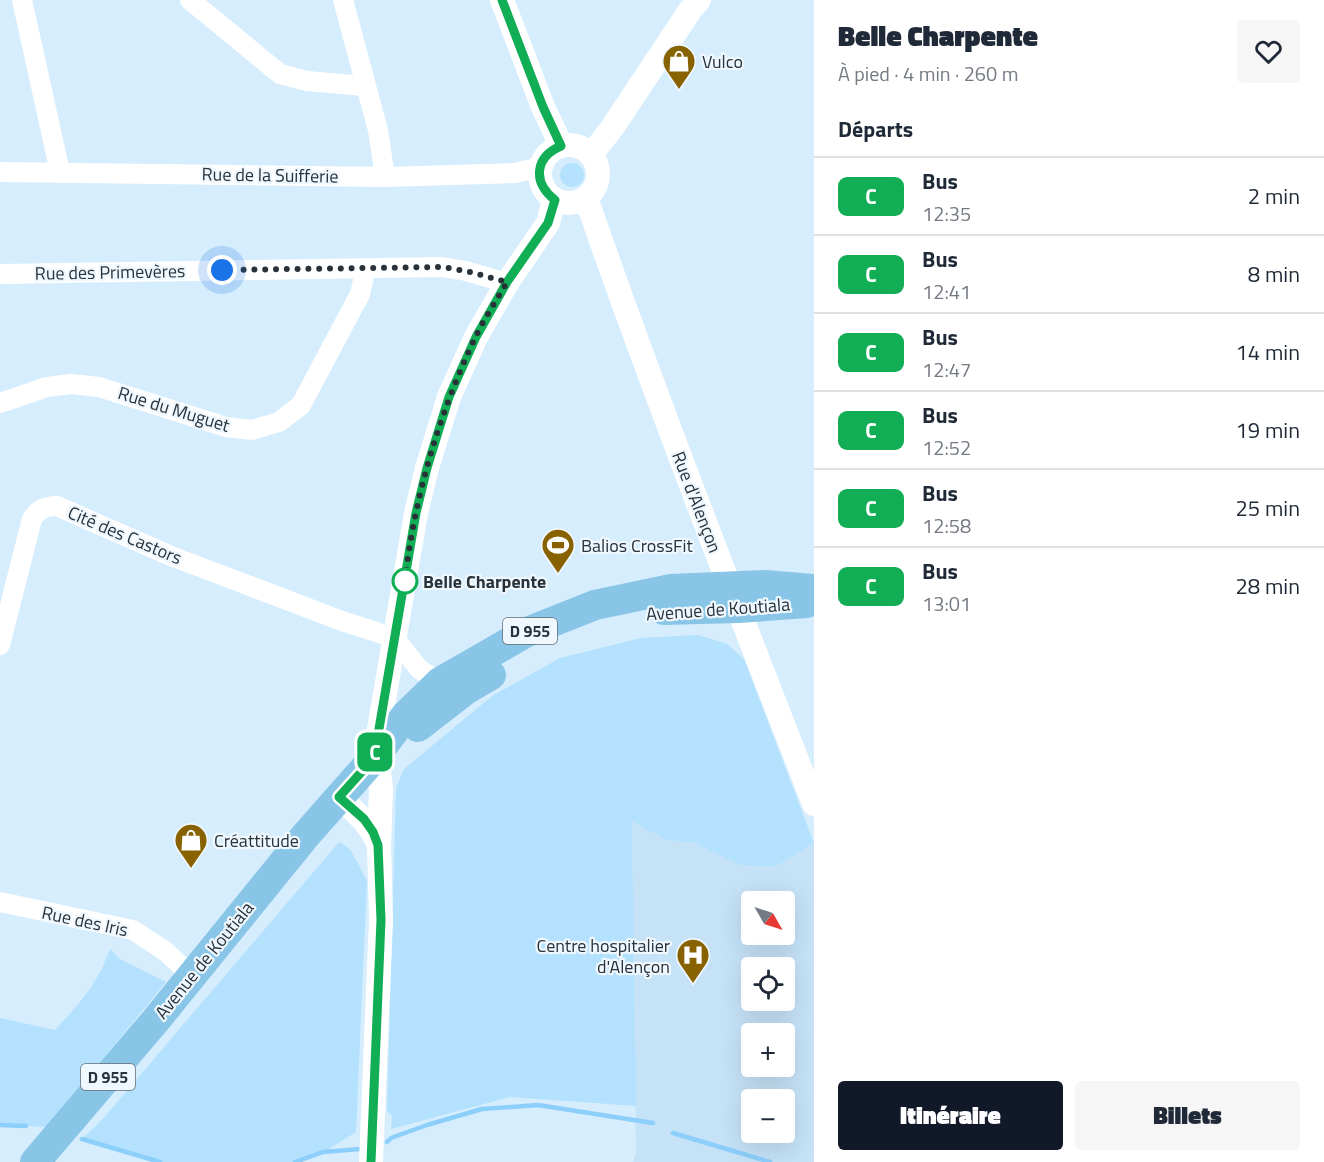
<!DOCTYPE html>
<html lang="fr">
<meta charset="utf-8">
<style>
:root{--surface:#fff;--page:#f6f6f7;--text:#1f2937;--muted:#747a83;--line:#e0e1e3;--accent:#111827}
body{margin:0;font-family:"Titillium Web",sans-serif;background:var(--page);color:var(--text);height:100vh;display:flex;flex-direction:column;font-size:22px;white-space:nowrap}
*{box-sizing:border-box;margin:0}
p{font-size:20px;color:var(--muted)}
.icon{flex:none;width:33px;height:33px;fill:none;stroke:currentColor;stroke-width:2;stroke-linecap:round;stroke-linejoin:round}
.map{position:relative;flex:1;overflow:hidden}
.drawer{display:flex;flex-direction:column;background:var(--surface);width:510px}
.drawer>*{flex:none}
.badge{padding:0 12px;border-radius:9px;font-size:21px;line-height:39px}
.needle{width:39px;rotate:129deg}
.controls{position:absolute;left:741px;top:891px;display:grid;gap:12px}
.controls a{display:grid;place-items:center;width:54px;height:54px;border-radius:6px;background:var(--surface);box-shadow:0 6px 24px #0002;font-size:30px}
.you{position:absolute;width:30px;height:30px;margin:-15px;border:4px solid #fff;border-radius:50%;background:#1a73e8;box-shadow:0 0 0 9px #1a73e833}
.map>.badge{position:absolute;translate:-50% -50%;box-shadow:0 0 0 3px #fff}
h2{padding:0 24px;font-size:22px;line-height:54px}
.round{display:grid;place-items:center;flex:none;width:63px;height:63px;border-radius:6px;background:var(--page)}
.head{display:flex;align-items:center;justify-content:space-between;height:102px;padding:0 24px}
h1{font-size:28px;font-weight:800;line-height:45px}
.cta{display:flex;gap:12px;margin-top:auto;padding:12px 24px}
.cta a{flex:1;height:69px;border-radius:6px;background:var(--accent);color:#fff;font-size:24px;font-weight:800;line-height:69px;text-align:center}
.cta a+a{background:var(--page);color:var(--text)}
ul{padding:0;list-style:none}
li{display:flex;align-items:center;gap:18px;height:78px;padding:0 24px;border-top:2px solid var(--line)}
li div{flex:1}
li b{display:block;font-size:22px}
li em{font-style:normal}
li .badge{min-width:66px;font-weight:700;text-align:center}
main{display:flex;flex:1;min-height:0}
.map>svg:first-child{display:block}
</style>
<main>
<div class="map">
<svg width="814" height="1162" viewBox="0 0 814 1162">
<rect width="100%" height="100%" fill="#d6edfd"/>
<path fill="#c5e2f7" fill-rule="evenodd" d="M632,820L666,840L694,843L740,865L775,867L814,843V1162H633L636,1152ZM752,902H784V934H752ZM752,968H784V1000H752ZM752,1034H784V1066H752ZM752,1100H784V1132H752Z"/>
<path fill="#b4e1fe" d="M560 175a12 12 0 1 1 24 0a12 12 0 1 1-24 0Z
M698,635L727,644L744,659L814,843L775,867L740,865L694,843L666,840L632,821L636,1106L510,1097L391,1129L392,1116L387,1111L396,788L404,769L492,696L560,658L641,638Z
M339,842L350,849L367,881L356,1132L324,1152L296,1162H161L82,1139L101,1121Z
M110,949L120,959L166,982L47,1127L0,1125V1018L55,1030C81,1002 97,985 110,949Z"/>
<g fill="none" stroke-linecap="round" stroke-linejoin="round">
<path stroke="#8ccffa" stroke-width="4.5" d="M0,1125L26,1126
M673,1133L770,1162
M82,1139L160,1162
M387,1142L391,1138L427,1125L482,1109L538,1105L653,1123
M295,1162L323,1152L360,1149"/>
<path stroke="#fff" stroke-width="20" d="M22,0L60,172
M190,0L280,74L307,81L364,86
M343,0L378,130L385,177
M0,172L385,177L515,173L540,167
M0,274L442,267L466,271L507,283
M0,403L47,387L71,384L99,387L226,427L252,430L279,422L301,405L360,294L366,268
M0,645L32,519C39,509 45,506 57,506L171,556L342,621L395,638L419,669L440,682
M0,902L133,930L165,951L192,976"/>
<path stroke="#fff" stroke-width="24" d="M502,0L543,107L561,145
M540 174a29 29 0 1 1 58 0a29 29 0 1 1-58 0Z
M591,155L612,128L691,9L699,0
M586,198C657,402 736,603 814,804
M339,797C356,812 370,824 379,845
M371,1162L381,920L379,845L381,789L379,773L374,758L416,513L427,468L449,397L476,337L507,283L548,223L554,200"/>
<path stroke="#88c5e7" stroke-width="30" d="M664,610L738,608L807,603
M418,727L467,689L491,675
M35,1162L156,1020L306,835L374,758L406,715L440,682L527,632L595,605L671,589L765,585L814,589"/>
</g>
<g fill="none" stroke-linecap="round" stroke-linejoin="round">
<defs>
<path id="line" d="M371,1162L381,920L378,845L373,832L364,819L339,797L374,758L416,513L427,468L449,397L476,337L507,282L548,223L555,200C532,182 535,157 561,146L543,107L502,0"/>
</defs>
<use href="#line" stroke="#fff" stroke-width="14"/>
<use href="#line" stroke="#12ae56" stroke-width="9"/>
<path stroke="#293238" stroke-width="6" stroke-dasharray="0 10.8" d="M222,270L442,267L466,271L507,282C496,301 484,319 475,338C439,414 414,498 405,581"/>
</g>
<defs>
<symbol id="shop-pin" viewBox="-11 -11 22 30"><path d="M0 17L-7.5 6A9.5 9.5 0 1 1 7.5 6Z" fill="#896200" stroke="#eff8ff"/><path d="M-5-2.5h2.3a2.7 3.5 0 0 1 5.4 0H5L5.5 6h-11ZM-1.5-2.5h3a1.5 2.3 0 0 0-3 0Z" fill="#fff"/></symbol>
<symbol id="stadium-pin" viewBox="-11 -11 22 30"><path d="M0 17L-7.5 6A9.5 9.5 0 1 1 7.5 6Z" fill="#896200" stroke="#eff8ff"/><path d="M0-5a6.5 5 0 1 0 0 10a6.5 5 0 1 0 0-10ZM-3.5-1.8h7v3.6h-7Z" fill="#fff"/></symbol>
<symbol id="hospital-pin" viewBox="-11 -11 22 30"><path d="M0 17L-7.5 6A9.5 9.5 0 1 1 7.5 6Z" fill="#896200" stroke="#eff8ff"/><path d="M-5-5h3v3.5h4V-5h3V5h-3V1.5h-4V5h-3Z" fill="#fff"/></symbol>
</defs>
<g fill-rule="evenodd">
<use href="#shop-pin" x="660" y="42" width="38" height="52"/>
<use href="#stadium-pin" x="539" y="526" width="38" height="52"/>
<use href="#shop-pin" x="172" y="821" width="38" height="52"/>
<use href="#hospital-pin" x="674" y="936" width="38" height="52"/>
</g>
<circle fill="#fff" stroke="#12ae56" stroke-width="3" cx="405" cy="581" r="12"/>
<g text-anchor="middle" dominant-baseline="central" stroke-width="4.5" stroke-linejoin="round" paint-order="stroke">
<g fill="#eff8ff" stroke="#646d74" stroke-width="1.5">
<rect x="503" y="618" width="54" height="26" rx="4.5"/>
<rect x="81" y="1064" width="54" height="26" rx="4.5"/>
</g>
<g font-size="16" font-weight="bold" fill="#293238">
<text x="530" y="631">D 955</text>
<text x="108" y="1077">D 955</text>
</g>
<g font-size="18" fill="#293238" stroke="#eff8ff" text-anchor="start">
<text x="702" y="61">Vulco</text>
<text x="581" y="545">Balios CrossFit</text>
<text x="214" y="840">Créattitude</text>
<text x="670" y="945" text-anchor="end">Centre hospitalier<tspan x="670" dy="21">d'Alençon</tspan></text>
</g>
<g font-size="18" fill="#293238" stroke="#eff8ff">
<text transform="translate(270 175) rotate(1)">Rue de la Suifferie</text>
<text transform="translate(110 272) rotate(-1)">Rue des Primevères</text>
<text transform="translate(174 409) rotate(17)">Rue du Muguet</text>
<text transform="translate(697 502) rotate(69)">Rue d'Alençon</text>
<text transform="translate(125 535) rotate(23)">Cité des Castors</text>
<text transform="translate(718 609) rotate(-4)">Avenue de Koutiala</text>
<text transform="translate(85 921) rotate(12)">Rue des Iris</text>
<text transform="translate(204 960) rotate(-51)">Avenue de Koutiala</text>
</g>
<g font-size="18" font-weight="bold" fill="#293238" stroke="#eff8ff" text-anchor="start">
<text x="423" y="581">Belle Charpente</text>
</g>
</g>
</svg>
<div class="controls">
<a><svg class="needle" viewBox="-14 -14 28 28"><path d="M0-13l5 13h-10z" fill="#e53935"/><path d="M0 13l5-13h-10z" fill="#747a83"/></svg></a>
<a><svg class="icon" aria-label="locate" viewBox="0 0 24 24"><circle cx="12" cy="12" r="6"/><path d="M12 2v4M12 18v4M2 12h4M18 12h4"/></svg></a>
<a>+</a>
<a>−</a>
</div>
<div class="you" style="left:222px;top:270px"></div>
<b class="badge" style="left:375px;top:752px;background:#12ae56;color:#fff">C</b>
</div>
<section class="drawer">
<div class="head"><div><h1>Belle Charpente</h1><p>À pied · 4 min · 260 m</p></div><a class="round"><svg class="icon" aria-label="heart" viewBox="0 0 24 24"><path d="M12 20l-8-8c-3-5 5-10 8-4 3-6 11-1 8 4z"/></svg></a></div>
<h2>Départs</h2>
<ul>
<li><span class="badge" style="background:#12ae56;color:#fff">C</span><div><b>Bus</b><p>12:35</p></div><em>2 min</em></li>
<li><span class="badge" style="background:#12ae56;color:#fff">C</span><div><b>Bus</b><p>12:41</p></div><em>8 min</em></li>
<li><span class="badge" style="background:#12ae56;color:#fff">C</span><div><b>Bus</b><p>12:47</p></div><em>14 min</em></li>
<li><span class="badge" style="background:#12ae56;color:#fff">C</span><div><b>Bus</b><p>12:52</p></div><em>19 min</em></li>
<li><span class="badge" style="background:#12ae56;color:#fff">C</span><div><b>Bus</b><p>12:58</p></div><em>25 min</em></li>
<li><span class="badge" style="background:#12ae56;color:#fff">C</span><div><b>Bus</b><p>13:01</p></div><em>28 min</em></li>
</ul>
<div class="cta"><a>Itinéraire</a><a>Billets</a></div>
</section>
</main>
